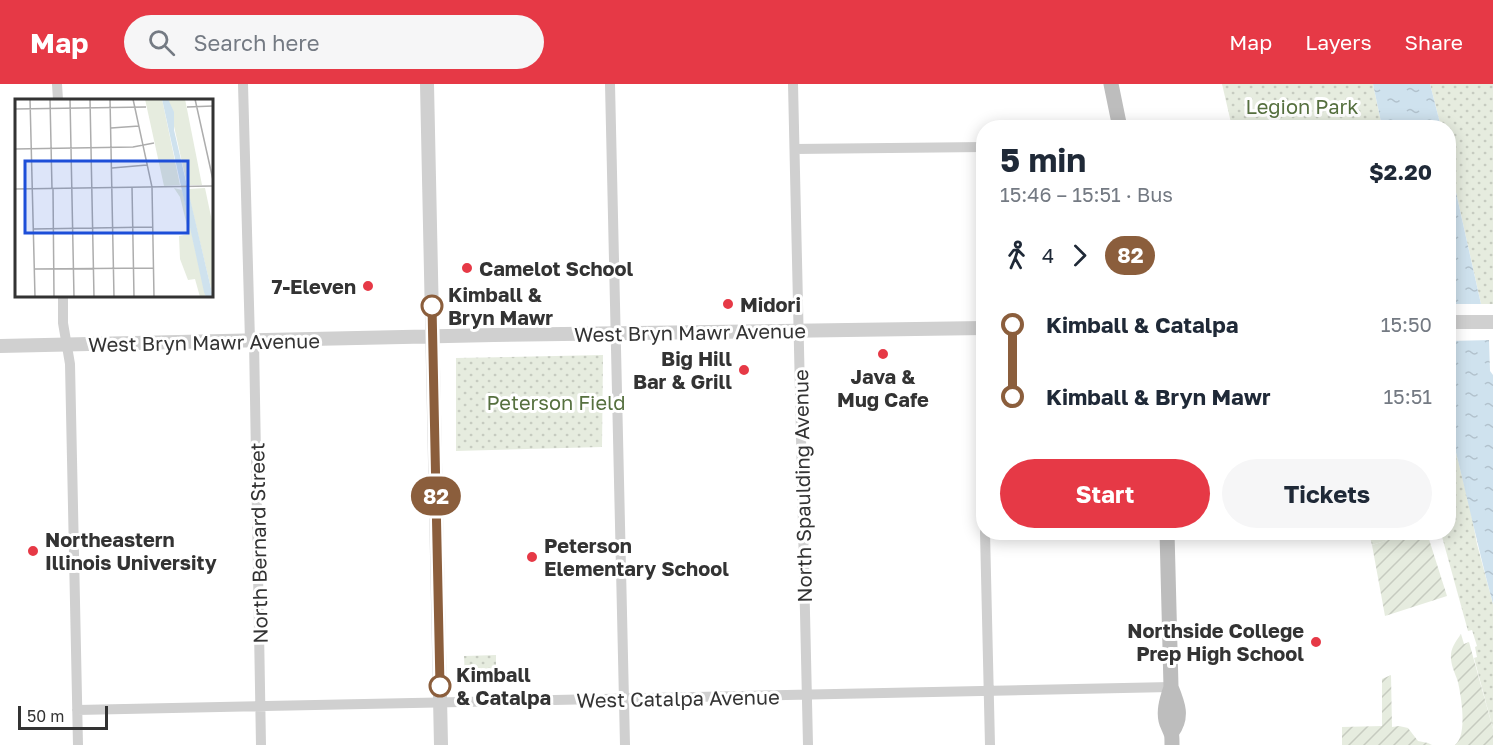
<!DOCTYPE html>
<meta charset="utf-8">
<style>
:root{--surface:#fff;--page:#f6f6f7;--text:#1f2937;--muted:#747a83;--accent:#e63946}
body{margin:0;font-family:"Golos Text",sans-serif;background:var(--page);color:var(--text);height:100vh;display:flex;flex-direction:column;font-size:22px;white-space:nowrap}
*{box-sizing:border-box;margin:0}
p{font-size:20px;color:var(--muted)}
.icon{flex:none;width:33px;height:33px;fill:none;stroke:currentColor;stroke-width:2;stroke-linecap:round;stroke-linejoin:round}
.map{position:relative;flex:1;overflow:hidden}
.drawer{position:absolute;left:976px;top:36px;width:480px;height:420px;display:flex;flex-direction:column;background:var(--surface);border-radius:24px;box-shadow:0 3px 15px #0003}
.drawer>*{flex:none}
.badge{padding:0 12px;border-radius:20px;font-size:21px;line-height:39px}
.scale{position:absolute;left:18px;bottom:15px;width:90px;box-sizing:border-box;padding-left:6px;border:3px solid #333;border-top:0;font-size:16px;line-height:21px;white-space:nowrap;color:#333;-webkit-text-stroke:4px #fff;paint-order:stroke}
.map>.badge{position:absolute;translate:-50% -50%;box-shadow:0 0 0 3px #fff}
.legs{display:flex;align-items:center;gap:9px;height:66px;padding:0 24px;font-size:20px}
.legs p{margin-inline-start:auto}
.headline{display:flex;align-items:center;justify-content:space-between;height:102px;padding:0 24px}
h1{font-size:33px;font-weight:700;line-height:45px}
.primary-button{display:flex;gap:12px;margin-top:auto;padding:12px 24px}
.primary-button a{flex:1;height:69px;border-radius:36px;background:var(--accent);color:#fff;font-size:24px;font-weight:700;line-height:69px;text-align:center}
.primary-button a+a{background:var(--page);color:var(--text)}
ul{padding:0 24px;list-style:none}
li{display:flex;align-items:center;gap:21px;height:72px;font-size:22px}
li i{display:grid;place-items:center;width:9px;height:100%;margin:0 8px;background:currentColor}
li i::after{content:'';width:15px;height:15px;margin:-8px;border:4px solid;border-radius:50%;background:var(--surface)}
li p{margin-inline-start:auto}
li:first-child i{background:linear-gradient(#0000 50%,currentColor 0)}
li:last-child i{background:linear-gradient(currentColor 50%,#0000 0)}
header{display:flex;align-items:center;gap:36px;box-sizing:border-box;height:84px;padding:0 30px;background:var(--accent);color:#fff}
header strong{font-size:28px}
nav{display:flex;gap:33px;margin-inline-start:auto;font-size:21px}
.search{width:420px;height:54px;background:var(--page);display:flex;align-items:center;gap:15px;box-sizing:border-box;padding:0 21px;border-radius:33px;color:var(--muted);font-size:22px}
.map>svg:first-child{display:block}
</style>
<header>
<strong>Map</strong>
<div class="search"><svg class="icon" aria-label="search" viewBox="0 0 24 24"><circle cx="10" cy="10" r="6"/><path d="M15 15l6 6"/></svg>Search here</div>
<nav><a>Map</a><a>Layers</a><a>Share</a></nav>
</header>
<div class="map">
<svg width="1493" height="661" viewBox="0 0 1493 661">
<defs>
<pattern id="grass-dots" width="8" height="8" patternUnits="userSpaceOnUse" patternTransform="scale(1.5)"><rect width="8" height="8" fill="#e6ecdf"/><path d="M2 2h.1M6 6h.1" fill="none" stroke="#c6cbc0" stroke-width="1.8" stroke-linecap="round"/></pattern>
<pattern id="garden-furrows" width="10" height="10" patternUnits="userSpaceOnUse" patternTransform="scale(1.5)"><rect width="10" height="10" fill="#e6ecdf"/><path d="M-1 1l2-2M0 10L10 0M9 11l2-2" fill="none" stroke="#c6cbc0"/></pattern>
<pattern id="water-ripples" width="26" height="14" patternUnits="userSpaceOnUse" patternTransform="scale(1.5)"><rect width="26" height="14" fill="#cfe2ee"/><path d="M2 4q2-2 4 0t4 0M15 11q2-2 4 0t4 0" fill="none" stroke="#b2c2cd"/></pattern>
</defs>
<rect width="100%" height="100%" fill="#fff"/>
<path fill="url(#grass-dots)" d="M1222,0H1373L1382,43H1232Z
M1430,0H1493V220H1481L1449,77V44L1441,43Z
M603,271L602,363L456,367V274Z
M1449,321L1453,341L1452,352L1471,428L1477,460L1493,520V645L1474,574L1477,573L1475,563L1477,562L1472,546L1468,547L1441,449L1449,448Z
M1369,449V448L1410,449L1372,461Z
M496,571V595H465L464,572Z"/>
<path fill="url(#garden-furrows)" d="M1410,449H1427L1447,512L1385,532L1372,461Z
M1461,550L1464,560L1469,558L1493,645V661H1455C1468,651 1461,612 1458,598C1455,589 1450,580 1451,570C1452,562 1457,556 1461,550Z
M1391,591L1392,643L1399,642L1408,644L1418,657L1428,659L1432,661H1342V643L1382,642V595Z"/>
<path fill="url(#water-ripples)" d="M1373,0H1430L1441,43H1382Z
M1449,77L1489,256L1490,287L1493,291V520C1478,464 1466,408 1452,352L1453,341L1449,321Z"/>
<path fill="#fff" d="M1449,220H1484L1492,256L1449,257Z"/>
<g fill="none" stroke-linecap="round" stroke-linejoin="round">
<path stroke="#d0d0d0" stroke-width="10" d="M57,0L58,16
M243,0L250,257
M610,0L625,661
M793,0L808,661
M795,65L984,63
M63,212V239L70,280L78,661
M981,244L984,387
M254,257L261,661
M985,448L990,661
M77,626L1171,603"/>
<path stroke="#d0d0d0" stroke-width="14" d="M427,0L441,661
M1449,238H1493
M0,262L494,251L984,244"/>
<path stroke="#bdbdbd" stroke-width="15" d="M1111,0L1120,44
M1167,448L1171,603C1167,615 1162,630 1168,642C1172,651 1172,650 1172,661
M1171,603C1178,620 1183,633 1172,648"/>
</g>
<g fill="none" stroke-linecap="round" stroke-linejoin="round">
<defs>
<path id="line-1" d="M432,222L440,602"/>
</defs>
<use href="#line-1" stroke="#fff" stroke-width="14"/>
<use href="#line-1" stroke="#8b5e3c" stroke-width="9"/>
</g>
<g fill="#e63946" stroke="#fff" stroke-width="2">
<circle cx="467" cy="184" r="6"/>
<circle cx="368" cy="202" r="6"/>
<circle cx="728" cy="220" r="6"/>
<circle cx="883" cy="270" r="6"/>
<circle cx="744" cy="286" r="6"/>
<circle cx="33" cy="467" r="6"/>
<circle cx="532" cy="473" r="6"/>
<circle cx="1316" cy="558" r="6"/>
</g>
<g fill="#fff" stroke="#8b5e3c" stroke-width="3">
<circle cx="432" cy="222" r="10"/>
<circle cx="440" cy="602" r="10"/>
</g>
<g text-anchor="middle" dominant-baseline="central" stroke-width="6" stroke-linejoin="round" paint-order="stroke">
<g font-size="20" fill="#56703f" stroke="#fff">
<text x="1302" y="22">Legion Park</text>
<text x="556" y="318">Peterson Field</text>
</g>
<g font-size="20" font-weight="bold" fill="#333" stroke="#fff" text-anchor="start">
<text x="479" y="184">Camelot School</text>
<text x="356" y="202" text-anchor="end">7-Eleven</text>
<text x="740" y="220">Midori</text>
<text x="732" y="274" text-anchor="end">Big Hill<tspan x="732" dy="23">Bar &amp; Grill</tspan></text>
<text x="883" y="292" text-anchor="middle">Java &amp;<tspan x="883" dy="23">Mug Cafe</tspan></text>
<text x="45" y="455">Northeastern<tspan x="45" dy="23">Illinois University</tspan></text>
<text x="544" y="461">Peterson<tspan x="544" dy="23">Elementary School</tspan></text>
<text x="1304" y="546" text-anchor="end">Northside College<tspan x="1304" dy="23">Prep High School</tspan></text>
</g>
<g font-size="20" font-weight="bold" fill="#333" stroke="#fff" text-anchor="start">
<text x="448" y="210">Kimball &amp;<tspan x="448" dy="23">Bryn Mawr</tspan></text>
<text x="456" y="590">Kimball<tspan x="456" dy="23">&amp; Catalpa</tspan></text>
</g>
<g font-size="20" fill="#333" stroke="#fff">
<text transform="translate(690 248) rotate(-1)">West Bryn Mawr Avenue</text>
<text transform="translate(204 258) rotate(-1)">West Bryn Mawr Avenue</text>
<text transform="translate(802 402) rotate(-91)">North Spaulding Avenue</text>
<text transform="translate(258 459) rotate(-91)">North Bernard Street</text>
<text transform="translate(678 614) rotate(-1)">West Catalpa Avenue</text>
</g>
</g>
<g transform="translate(15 15)">
<rect width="198" height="198" fill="#fff"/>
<path d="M130,0H147L165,86L149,87ZM153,0H170L187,86H172ZM159,89L167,91L191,198H185L180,180L173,181L165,160L164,137L174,135L165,98ZM190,89L198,127V198L173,93V90Z" fill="#e6ecdf"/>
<path d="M147,0H153L159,13V31L198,198H191L189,193Z" fill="#cfe2ee"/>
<path fill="none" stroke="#adadad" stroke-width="1.5" d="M15,0L20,198M35,0L37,90M55,0L59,198M75,0L79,198M95,0L99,198M118,0L137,88L139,198M180,0L198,81M172,8L198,7M0,10L131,8M96,29L124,27M0,50L118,48L139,44M97,69L132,66M117,88L119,198M0,90L198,87M38,90L39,198M18,130L138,128M19,170L139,169"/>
<path fill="#1d4ed8" fill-opacity="0.15" stroke="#1d4ed8" stroke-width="3" d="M10,62H173V134H10Z"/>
<rect width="198" height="198" fill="none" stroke="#333" stroke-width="3"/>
</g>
</svg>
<div class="scale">50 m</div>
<b class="badge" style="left:436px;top:412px;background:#8b5e3c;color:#fff">82</b>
<section class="drawer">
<div class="headline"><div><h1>5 min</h1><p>15:46 – 15:51 · Bus</p></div><b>$2.20</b></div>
<div class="legs"><svg class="icon" aria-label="walk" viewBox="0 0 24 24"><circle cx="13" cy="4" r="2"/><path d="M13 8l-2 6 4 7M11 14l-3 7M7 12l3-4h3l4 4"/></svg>4<svg class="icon" aria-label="forward" viewBox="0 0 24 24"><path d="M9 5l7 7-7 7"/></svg><b class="badge" style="background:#8b5e3c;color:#fff">82</b></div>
<ul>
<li><i style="color:#8b5e3c"></i><b>Kimball &amp; Catalpa</b><p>15:50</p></li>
<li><i style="color:#8b5e3c"></i><b>Kimball &amp; Bryn Mawr</b><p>15:51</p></li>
</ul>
<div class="primary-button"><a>Start</a><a>Tickets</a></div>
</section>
</div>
